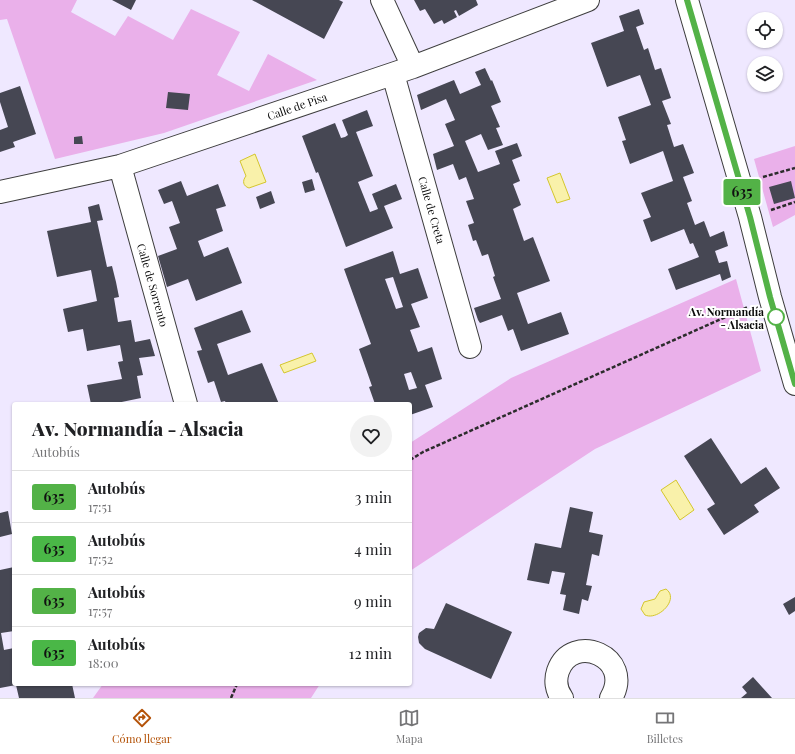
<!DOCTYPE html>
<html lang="es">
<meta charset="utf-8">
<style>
:root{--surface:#fff;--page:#f2f2f2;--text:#202124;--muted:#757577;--line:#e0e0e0;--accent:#b45309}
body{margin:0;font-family:"Playfair Display",serif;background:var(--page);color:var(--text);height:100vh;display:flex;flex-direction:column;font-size:15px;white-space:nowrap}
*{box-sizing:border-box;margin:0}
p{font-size:13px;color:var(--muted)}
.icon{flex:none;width:22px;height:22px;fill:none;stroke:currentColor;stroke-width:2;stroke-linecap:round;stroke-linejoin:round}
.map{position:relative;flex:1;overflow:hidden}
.side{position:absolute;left:12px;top:402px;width:400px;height:284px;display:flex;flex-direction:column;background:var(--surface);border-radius:4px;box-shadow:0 1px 3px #0004}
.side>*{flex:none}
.badge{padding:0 8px;border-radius:3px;font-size:14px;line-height:26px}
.tools{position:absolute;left:747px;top:12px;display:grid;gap:8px}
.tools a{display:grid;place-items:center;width:36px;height:36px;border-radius:50%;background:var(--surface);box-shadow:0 1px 3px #0004;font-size:20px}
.map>.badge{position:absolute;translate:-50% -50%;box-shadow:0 0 0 2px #fff}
.round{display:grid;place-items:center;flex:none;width:42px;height:42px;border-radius:21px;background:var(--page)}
.headline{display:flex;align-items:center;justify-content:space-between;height:68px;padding:0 20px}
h1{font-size:19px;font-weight:800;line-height:30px}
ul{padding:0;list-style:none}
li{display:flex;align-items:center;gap:12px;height:52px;padding:0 20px;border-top:1px solid var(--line)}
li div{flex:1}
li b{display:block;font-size:15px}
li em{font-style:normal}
li .badge{min-width:44px;font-weight:700;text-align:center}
.tabs{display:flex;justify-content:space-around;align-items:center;height:56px;border-top:1px solid var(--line);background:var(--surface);font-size:11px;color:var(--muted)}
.tabs a{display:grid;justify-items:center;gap:2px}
.tabs .active{color:var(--accent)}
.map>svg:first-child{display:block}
</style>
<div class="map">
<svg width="795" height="698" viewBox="0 0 795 698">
<rect width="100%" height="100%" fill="#efe8ff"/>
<path fill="#eab0ea" d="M0,0H77L71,12L115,36L128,16L173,40L191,9L240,32L217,75L249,91L268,54L317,80L164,133L55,159L7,19L0,20Z
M795,146V215L773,227L754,159Z
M736,279L761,371L595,449L410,571V443L511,378Z
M103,684H320L311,698H93Z"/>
<path fill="#f9f1aa" stroke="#d4c62d" d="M255,154L266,182L249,188C243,186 242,181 246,176L240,161Z
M560,173L570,199L557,203L547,178Z
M312,353L316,361L284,373L280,365Z
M676,480L694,510L680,520L661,490Z
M666,589C680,599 658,621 645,615L641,609L644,602L655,599L660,591Z"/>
<path fill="#464753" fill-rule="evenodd" d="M112,0H136L131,10Z
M252,0H339L343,2L324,39Z
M414,0H476L478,5L459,16L456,10L454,11L457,17L444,24L442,20L434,24L425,9L420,11Z
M639,9L644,24L636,27L644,50L648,48L655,70L661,68L671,98L662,101L671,124L667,125L674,147L683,144L694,173L683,177L692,201L687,203L695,225L704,221L710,237L724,231L728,246L715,251L719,263L727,261L731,277L722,281L720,274L676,290L668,269L699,257L693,243L690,244L684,229L651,242L643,220L651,217L641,193L673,181L663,151L630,164L622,141L626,140L618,117L651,105L640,75L607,87L591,43L624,31L619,16Z
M485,68L491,81L492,80L501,102L491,106L500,127L496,128L503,145L488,150L481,134L465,141L478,172L500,164L495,151L517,143L522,156L512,160L520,181L513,184L521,205L513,209L524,241L533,237L550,281L517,293L528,324L561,312L569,334L521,351L513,329L508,331L502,315L480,323L478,320L474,308L501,299L493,277L495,276L488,254L482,256L476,240L473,241L468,225L474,223L466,201L474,199L466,177L459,180L453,164L437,170L433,154L454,146L445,124L455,120L446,99L421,110L417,95L454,80L460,94L481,85L475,72Z
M20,86L36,134L13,142L15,147L0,152V130L8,127L0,102V93Z
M168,92L190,94L188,110L166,108Z
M367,110L373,126L356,132L373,176L358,182L370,212L378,209L372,194L396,184L402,199L384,206L393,228L346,247L318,172L316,173L302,136L335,123L341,138L345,137L348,135L342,120Z
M82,136L83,144H74V137Z
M312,179L315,190L305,193L302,182Z
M181,181L187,196L218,184L226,206L216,209L223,231L198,241L204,257L228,247L242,283L196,301L188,279L167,287L158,256L177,249L169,227L180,223L172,201L164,204L158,190Z
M791,181L795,198L774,204L769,187Z
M271,191L275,203L260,209L256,197Z
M99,204L103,220L97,221L107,267L112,266L116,282L119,297L114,298L118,322L131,320L135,342L150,339L155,356L139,358L143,375L137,376L141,398L112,404H91L87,385L122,379L118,362L123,361L120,345L87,351L83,329L68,332L63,309L97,301L91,270L57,277L47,231L91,222L88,207Z
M393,251L400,274L418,268L428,298L411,304L420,327L410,330L418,352L432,347L442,379L425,385L433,407L410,415V404H375L369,387L372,386L359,349L371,344L344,269ZM393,277L403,307L396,309L385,279ZM411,372L417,388L409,390L404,374Z
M242,310L251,332L217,344L228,375L262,363L279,404H226L225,401L221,402L214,381L208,383L197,351L202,350L194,328Z
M711,438L741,484L766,467L780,488L754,505L759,512L724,535L707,509L715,504L684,456Z
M570,507L593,512L589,532L603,535L599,556L592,554L586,585L592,586L588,601L582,599L579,614L563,610L566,595L560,594L565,573L552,571L549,584L527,580L535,543L561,548Z
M8,511L12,534L0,537V513Z
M14,567V631L1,633L4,650L14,648V684H72L75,698H19L16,685L0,688V570Z
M795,597V611L789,615L783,604Z
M446,603L512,632L491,679L425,649L419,643L418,637L419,633L426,628L434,629Z
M753,677L772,698H741L747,693L742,687Z"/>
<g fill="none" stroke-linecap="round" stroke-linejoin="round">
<defs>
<path id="minor" d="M382,0L413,67
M687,0L750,217L770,297L795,384
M393,74L470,347
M120,166L186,404
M0,192L120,166L413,67L588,0
M562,698C556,690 555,680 558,671C572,631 635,657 611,698"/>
</defs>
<use href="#minor" stroke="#3d3d3d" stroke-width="24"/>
<path stroke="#2c2c2c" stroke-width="2.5" stroke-dasharray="4 2" stroke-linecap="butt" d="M763,177L795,168
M771,210L795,202
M410,460L423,452L748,307
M231,698L237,684"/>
<use href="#minor" stroke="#fff" stroke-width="22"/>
</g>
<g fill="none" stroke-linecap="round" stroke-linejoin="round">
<defs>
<path id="line" d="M687,0L750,217L770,297L795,384"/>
</defs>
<use href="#line" stroke="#fff" stroke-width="9"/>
<use href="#line" stroke="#53b247" stroke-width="6"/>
</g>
<circle fill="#fff" stroke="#53b247" stroke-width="2" cx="776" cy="317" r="8"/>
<g text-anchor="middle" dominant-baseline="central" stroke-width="4" stroke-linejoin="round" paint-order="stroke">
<g font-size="11" fill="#0a0a0a" stroke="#fff">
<text transform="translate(297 106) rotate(-19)">Calle de Pisa</text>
<text transform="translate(432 210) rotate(74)">Calle de Creta</text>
<text transform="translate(153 285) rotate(74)">Calle de Sorrento</text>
</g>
<g font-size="11" font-weight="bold" fill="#0a0a0a" stroke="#fff" text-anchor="end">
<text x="764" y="311">Av. Normandía<tspan x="764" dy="13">- Alsacia</tspan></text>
</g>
</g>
</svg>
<div class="tools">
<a><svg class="icon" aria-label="locate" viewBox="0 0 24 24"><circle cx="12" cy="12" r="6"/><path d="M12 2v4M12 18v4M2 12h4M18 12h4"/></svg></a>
<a><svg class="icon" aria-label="layers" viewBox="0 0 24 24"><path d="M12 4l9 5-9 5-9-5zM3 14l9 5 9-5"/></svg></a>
</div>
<b class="badge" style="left:742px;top:192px;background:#53b247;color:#111">635</b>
<section class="side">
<div class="headline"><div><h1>Av. Normandía - Alsacia</h1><p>Autobús</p></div><a class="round"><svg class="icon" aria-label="heart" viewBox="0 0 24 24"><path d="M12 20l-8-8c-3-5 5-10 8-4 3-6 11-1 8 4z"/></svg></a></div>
<ul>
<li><span class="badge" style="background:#53b247;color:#111">635</span><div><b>Autobús</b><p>17:51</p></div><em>3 min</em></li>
<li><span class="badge" style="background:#4ab747;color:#111">635</span><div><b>Autobús</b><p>17:52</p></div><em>4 min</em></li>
<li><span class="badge" style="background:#53b247;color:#111">635</span><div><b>Autobús</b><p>17:57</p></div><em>9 min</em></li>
<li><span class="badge" style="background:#4ab747;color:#111">635</span><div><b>Autobús</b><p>18:00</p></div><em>12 min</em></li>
</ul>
</section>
</div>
<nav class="tabs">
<a class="active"><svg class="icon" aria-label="directions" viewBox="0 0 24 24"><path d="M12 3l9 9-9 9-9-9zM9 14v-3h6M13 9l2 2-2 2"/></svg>Cómo llegar</a>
<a><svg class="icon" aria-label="map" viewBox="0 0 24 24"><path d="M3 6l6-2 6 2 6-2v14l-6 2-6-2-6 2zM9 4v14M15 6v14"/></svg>Mapa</a>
<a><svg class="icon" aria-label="tickets" viewBox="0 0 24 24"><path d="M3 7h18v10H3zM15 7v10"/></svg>Billetes</a>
</nav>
